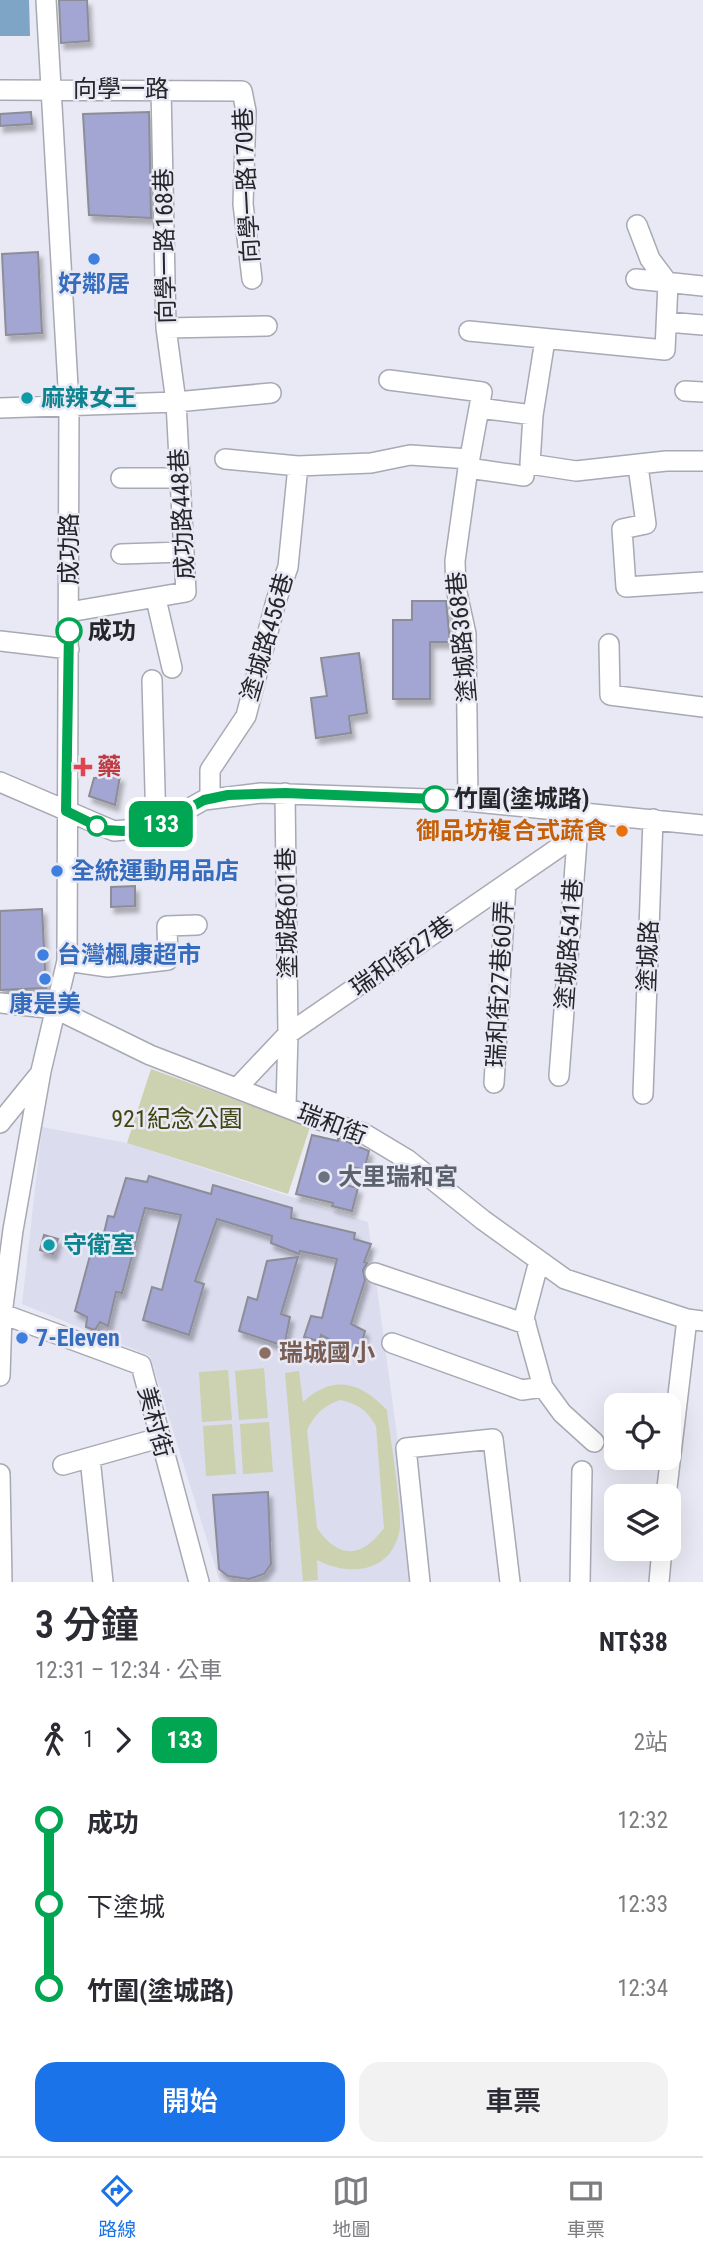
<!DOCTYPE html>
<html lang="zh-TW">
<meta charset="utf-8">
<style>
:root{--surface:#fff;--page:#f2f2f3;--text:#2b2b33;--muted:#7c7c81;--line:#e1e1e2;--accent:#1a73e8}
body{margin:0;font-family:"Roboto Condensed","Noto Sans TC",sans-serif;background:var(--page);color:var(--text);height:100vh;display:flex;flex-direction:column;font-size:26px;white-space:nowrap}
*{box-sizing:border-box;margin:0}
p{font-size:23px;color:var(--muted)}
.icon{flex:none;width:38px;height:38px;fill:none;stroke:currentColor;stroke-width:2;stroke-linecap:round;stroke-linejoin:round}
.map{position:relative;height:1582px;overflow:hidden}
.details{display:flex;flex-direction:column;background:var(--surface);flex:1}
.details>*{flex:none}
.badge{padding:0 14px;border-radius:10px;font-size:24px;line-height:46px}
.buttons{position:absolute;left:604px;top:1393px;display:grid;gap:14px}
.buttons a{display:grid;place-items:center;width:77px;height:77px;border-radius:14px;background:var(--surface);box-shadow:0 7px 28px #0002;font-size:35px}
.map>.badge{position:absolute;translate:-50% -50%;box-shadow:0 0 0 4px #fff}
.legs{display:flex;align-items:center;gap:10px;height:77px;padding:0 35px;font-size:23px}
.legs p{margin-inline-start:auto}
.headline{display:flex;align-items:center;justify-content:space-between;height:119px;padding:0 35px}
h1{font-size:38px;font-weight:600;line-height:52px}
.action{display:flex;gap:14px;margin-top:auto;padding:14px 35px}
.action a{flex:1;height:80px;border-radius:21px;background:var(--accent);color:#fff;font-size:28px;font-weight:600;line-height:80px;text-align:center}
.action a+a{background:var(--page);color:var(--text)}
ul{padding:0 35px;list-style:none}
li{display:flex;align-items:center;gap:24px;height:84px;font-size:26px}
li i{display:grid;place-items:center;width:10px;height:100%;margin:0 9px;background:currentColor}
li i::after{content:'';width:18px;height:18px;margin:-9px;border:5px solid;border-radius:50%;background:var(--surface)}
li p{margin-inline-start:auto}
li:first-child i{background:linear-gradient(#0000 50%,currentColor 0)}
li:last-child i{background:linear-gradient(currentColor 50%,#0000 0)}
.dock{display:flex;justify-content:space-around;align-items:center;height:98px;border-top:2px solid var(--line);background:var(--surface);font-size:19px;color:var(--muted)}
.dock a{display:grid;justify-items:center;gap:4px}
.dock .selected{color:var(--accent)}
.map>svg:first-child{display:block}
</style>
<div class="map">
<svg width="703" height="1582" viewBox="0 0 703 1582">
<defs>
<filter id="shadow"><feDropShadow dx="3.5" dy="6" stdDeviation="2" flood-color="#0004"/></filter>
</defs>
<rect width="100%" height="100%" fill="#e8e9f4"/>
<path fill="#dbdcee" d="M42,1127L127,1143L368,1222L417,1582H220L150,1356L22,1304Z"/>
<path fill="#ccd1af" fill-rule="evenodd" d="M151,1069L310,1127L288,1194L127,1143Z
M264,1368L268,1418L239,1420L235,1371Z
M228,1370L232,1420L202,1422L199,1372Z
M299,1371L303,1402C334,1374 360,1382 387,1410C389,1433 404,1515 399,1533C389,1574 348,1576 317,1560L318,1580L303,1581L285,1373ZM340,1400C358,1404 367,1410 376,1426L384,1528C362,1558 339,1560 317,1528L307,1430C315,1414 323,1406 340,1400Z
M269,1422L273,1472L243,1474L240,1424Z
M232,1424L236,1474L206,1476L203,1426Z"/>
<path fill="#7ea5c5" d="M0,0H29L30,36H0Z"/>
<path fill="#a3a6d3" stroke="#8c8d97" stroke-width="2" filter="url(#shadow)" d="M59,0H87L89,41L61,43Z
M31,112L32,124L0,126V114Z
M149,112L151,218L89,215L83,114Z
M38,252L42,333L6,335L2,254Z
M412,601H446L450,642H430V699H393V620H412Z
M359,653L367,713L349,716L351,733L316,738L311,698L327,696L321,658Z
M120,776L115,805L89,796L94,778Z
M135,886V906L111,907V887Z
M42,909L46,988L0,990V911Z
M312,1135L338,1141V1138L369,1151L364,1170L350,1166L345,1185L358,1188L352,1211L332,1206L333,1203L296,1194Z
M149,1176L211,1194L213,1185L292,1208L291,1218L355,1233L354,1239L371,1244L364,1262L367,1263L363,1270L365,1280L351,1324L365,1331L361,1345L353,1352L321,1335L319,1341L304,1337L311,1316L322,1318L337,1259L300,1251L299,1254L271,1243L272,1236L217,1219L195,1281L204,1284L189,1335L143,1320L152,1287L162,1290L181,1215L145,1208L122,1293L116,1292L108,1326L100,1322L95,1330L86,1327L87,1317L75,1311L91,1252L99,1254L108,1216L114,1217L126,1178L147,1182Z
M44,1235L58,1239L53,1254L40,1250Z
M298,1257L281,1314L290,1317L284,1346L239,1331L248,1297L257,1300L267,1261Z
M268,1492L271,1564L264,1574L249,1579L228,1576L219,1569L213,1495Z"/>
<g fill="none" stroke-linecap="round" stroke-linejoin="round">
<defs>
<path id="minor" d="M0,90L242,91L246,111L243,204L252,279
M637,225L650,259L668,283
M636,279L703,286
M667,322L703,325
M166,328L267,326
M469,331L665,350L668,283
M545,340L533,415L530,464L576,471L666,461H703
M389,380L482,392L468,468L455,561L456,588L466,634L468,801
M685,391L703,392
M0,408L176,402L271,393
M479,408L533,415
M225,459L298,466L371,463L410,455L469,459
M638,466L646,524L622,529L626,587L703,582
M468,468L524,476
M121,478H180
M121,554L183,552
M156,599L172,668
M69,612L186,592L176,402L166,328L161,88
M0,641L69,649
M609,644L610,695L703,707
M152,680L156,827
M0,782L114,831L156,827L204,800L261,793L456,800L703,825
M285,793L288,1034L286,1106
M210,798V770L246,716L276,601L288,567L298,466
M67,961L108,967L168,960L167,926L197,925
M0,1003L56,1009L150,1055L316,1119L363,1133L408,1160L483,1220L565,1279L687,1319L703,1321
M559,1076L578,827
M494,1083L506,884
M237,1088L288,1034L577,835
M643,1094L653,819
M0,1123L39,1075
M539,1261L524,1318L543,1387
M375,1273L526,1324
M0,1313L141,1365L199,1582
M392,1343L522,1390L543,1387L562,1413L594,1442
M0,1376L2,1314L13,1230L41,1071L67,961L69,404L46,0
M90,1458L103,1582
M63,1465L159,1438
M0,1474L2,1582
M666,1496L687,1319
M420,1582L406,1448L493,1439L510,1582
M580,1582L582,1471
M659,1582L662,1549"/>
</defs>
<use href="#minor" stroke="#a7a9b3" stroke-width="22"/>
<use href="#minor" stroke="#fff" stroke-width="19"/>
</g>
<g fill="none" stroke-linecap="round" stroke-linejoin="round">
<defs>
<path id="line-1" d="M69,631L66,811L105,830L123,831L156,827L204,800L228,795L285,793L435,799"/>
</defs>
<use href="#line-1" stroke="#fff" stroke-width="16"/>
<use href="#line-1" stroke="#00a651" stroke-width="10"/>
</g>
<g fill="#3f7fe0" stroke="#e8e9f4" stroke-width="2.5">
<circle cx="94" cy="259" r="7"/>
<circle cx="57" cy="871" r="7"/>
<circle cx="43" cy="955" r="7"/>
<circle cx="45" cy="979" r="7"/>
<circle cx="22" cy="1338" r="7"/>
</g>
<g fill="#0f9aa8" stroke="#e8e9f4" stroke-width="2.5">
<circle cx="27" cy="398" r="7"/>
<circle cx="49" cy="1245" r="7"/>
</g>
<g fill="#fff" stroke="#00a651" stroke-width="3.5">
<circle cx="69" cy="631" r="12"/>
<circle cx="435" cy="799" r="12"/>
<circle cx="97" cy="826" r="9"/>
</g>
<path fill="#e0444e" stroke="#e8e9f4" stroke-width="2.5" d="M79.5 756.5h7v7h7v7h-7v7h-7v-7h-7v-7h7z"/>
<circle fill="#e8710a" stroke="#e8e9f4" stroke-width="2.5" cx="622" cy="831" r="7"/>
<circle fill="#6b7280" stroke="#e8e9f4" stroke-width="2.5" cx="324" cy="1177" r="7"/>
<circle fill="#8d6e63" stroke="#e8e9f4" stroke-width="2.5" cx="265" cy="1353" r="7"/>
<g text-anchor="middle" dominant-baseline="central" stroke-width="5" stroke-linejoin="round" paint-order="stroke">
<g font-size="24" fill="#252629" stroke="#e8e9f4">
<text x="121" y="89">向學一路</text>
<text transform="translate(247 185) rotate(-93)">向學一路170巷</text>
<text transform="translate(165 246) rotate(-91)">向學一路168巷</text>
<text transform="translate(182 514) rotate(-93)">成功路448巷</text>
<text transform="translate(69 549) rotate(-90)">成功路</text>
<text transform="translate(267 637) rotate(-74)">塗城路456巷</text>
<text transform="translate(462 637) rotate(-95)">塗城路368巷</text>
<text transform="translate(287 913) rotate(-91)">塗城路601巷</text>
<text transform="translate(569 944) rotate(-86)">塗城路541巷</text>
<text transform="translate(402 956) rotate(-35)">瑞和街27巷</text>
<text transform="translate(648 956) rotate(-88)">塗城路</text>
<text transform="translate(500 984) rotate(-87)">瑞和街27巷60弄</text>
<text transform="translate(332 1124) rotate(21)">瑞和街</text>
<text transform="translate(155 1422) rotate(75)">美村街</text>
</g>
<g font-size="24" font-weight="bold" fill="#366cbe" stroke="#e8e9f4" text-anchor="start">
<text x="94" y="284" text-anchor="middle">好鄰居</text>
<text x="71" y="871">全統運動用品店</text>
<text x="57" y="955">台灣楓康超市</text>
<text x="45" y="1004" text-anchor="middle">康是美</text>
<text x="36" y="1338">7-Eleven</text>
</g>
<g font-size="24" font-weight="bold" fill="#0d838f" stroke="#e8e9f4" text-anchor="start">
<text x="41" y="398">麻辣女王</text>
<text x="63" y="1245">守衛室</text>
</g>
<g font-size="24" font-weight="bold" fill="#252629" stroke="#e8e9f4" text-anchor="start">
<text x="88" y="631">成功</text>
<text x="454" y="799">竹圍(塗城路)</text>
</g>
<g font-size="24" font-weight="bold" fill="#be3a42" stroke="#e8e9f4" text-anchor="start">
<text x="97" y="767">藥</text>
</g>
<g font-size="24" font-weight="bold" fill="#c56008" stroke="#e8e9f4" text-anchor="end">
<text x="608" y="831">御品坊複合式蔬食</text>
</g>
<g font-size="24" fill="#42460e" stroke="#e8e9f4">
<text x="177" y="1119">921紀念公園</text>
</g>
<g font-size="24" font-weight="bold" fill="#5b616d" stroke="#e8e9f4" text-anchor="start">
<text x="338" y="1177">大里瑞和宮</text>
</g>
<g font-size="24" font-weight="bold" fill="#785e54" stroke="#e8e9f4" text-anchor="start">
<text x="279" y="1353">瑞城國小</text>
</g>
</g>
</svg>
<div class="buttons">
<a><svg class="icon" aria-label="locate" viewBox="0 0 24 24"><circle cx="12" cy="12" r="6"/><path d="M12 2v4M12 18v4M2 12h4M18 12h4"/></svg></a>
<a><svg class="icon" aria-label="layers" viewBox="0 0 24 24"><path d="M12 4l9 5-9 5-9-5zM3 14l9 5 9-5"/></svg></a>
</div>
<b class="badge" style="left:161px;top:824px;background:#00a651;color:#fff">133</b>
</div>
<section class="details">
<div class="headline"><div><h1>3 分鐘</h1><p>12:31 – 12:34 · 公車</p></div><b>NT$38</b></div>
<div class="legs"><svg class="icon" aria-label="walk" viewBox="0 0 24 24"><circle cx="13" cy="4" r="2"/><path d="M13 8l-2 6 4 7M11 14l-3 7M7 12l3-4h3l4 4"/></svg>1<svg class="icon" aria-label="forward" viewBox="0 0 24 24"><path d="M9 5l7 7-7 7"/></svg><b class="badge" style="background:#00a651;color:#fff">133</b><p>2站</p></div>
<ul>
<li><i style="color:#00a651"></i><b>成功</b><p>12:32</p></li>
<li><i style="color:#00a651"></i><span>下塗城</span><p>12:33</p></li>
<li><i style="color:#00a651"></i><b>竹圍(塗城路)</b><p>12:34</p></li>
</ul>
<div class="action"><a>開始</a><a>車票</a></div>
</section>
<nav class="dock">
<a class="selected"><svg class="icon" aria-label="directions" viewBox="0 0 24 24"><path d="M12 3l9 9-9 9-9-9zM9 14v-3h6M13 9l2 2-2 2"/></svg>路線</a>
<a><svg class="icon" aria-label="map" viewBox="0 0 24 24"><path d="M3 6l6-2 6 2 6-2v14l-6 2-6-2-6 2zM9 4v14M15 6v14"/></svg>地圖</a>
<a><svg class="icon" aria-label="tickets" viewBox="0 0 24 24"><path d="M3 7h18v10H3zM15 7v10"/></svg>車票</a>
</nav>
